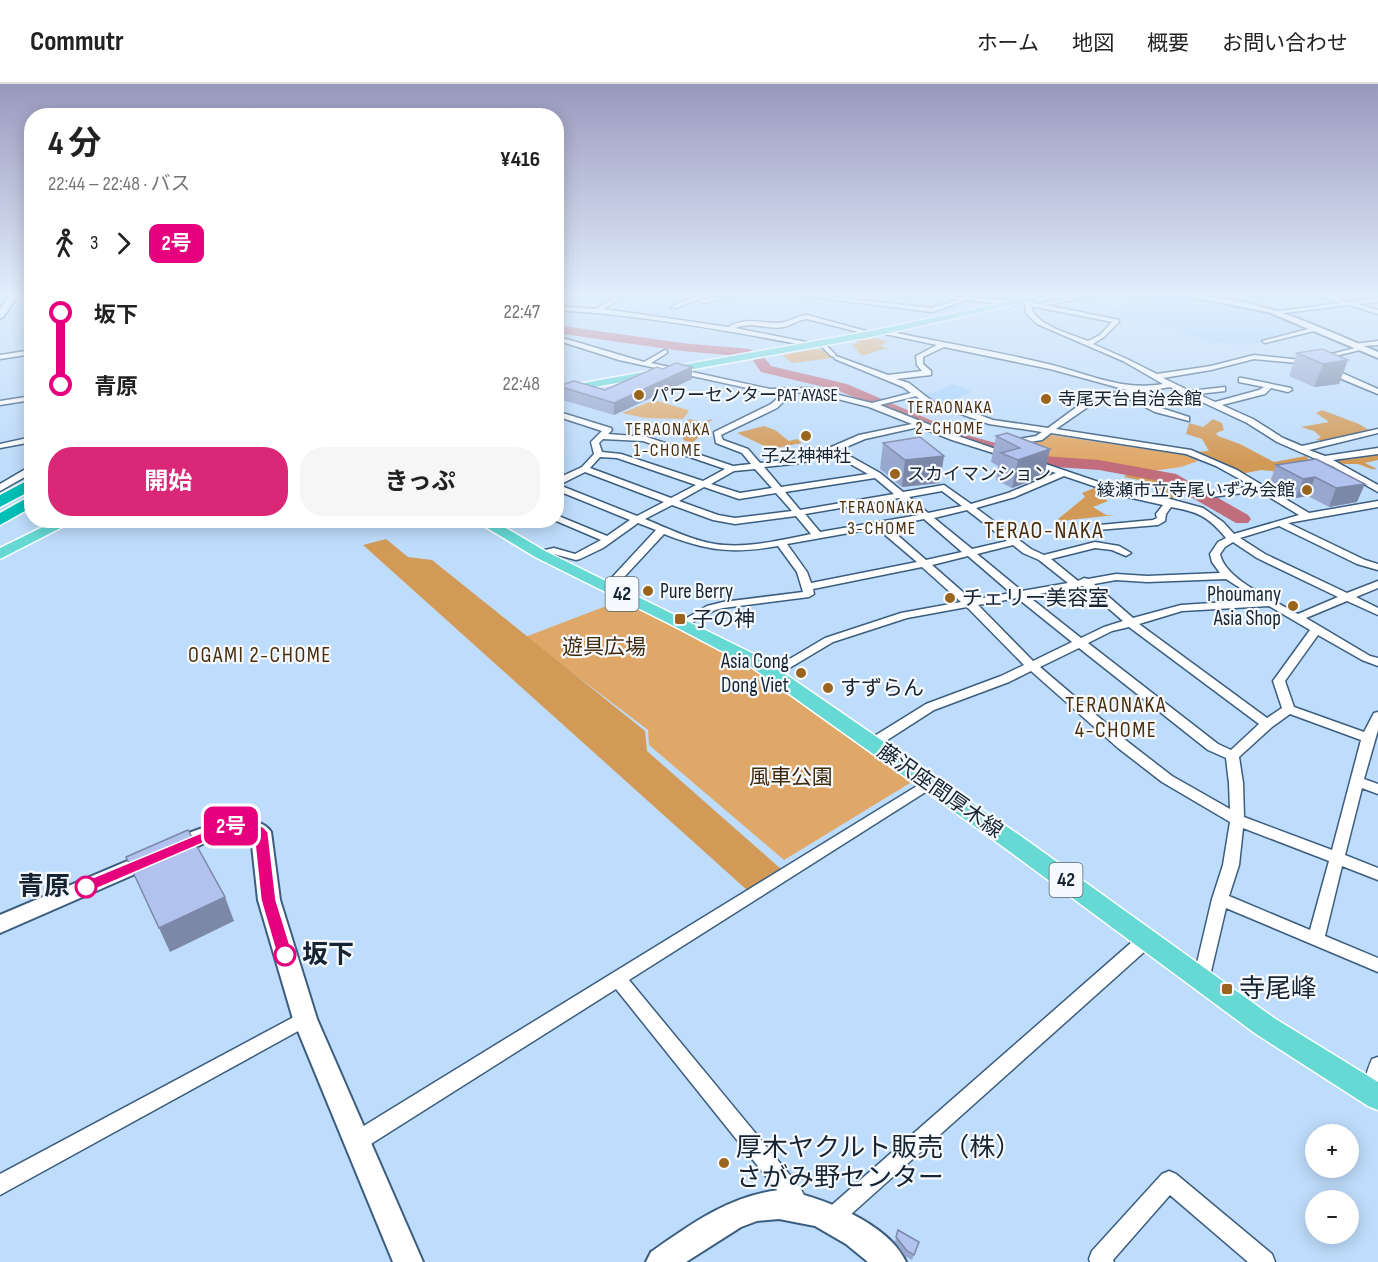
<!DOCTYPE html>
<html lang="ja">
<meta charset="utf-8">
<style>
:root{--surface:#fff;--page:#f6f6f6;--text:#222;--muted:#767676;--line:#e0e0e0;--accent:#db2777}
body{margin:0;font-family:"Sofia Sans Condensed","Noto Sans JP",sans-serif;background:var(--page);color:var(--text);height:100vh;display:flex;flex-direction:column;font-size:22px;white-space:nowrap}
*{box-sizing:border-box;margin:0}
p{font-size:20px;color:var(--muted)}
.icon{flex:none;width:33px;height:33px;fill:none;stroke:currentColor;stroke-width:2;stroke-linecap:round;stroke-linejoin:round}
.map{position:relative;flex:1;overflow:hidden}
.side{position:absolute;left:24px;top:24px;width:540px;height:420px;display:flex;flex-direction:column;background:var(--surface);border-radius:24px;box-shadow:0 3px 15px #0003}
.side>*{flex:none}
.badge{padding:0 12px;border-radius:9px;font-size:21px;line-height:39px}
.controls{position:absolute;left:1305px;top:1040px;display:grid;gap:12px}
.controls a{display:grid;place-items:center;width:54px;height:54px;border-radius:50%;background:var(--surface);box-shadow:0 3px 15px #0003;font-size:30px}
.map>.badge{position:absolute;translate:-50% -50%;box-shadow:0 0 0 3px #fff}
.legs{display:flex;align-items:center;gap:9px;height:66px;padding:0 24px;font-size:20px}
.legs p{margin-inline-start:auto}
.overview{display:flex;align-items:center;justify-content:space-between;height:102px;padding:0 24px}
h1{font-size:33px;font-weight:700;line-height:45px}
.cta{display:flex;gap:12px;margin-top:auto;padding:12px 24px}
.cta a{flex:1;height:69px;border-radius:24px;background:var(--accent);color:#fff;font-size:24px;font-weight:700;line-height:69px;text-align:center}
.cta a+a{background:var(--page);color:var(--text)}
ul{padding:0 24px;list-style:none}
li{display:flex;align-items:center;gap:21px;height:72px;font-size:22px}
li i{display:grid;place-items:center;width:9px;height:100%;margin:0 8px;background:currentColor}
li i::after{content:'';width:15px;height:15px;margin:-8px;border:4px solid;border-radius:50%;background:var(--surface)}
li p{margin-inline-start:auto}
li:first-child i{background:linear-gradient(#0000 50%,currentColor 0)}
li:last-child i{background:linear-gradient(currentColor 50%,#0000 0)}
header{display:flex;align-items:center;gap:36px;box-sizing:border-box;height:84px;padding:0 30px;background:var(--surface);border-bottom:2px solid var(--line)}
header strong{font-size:28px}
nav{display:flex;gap:33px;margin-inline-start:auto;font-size:21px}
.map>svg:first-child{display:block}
</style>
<header>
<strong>Commutr</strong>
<nav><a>ホーム</a><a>地図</a><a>概要</a><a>お問い合わせ</a></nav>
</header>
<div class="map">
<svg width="1378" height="1178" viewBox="0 0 1378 1178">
<rect width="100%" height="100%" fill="#bedcfb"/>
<path fill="#a7d2fe" d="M1180,212L1267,228L1307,245L1259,256L1260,259L1238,262L1224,258L1215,260L1153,240L1111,234L1109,229L1122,220Z
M953,300L972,307L943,322L933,319L920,309H932Z"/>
<path fill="#e0a868" d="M871,253L887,258L880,262L887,264L862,272L852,261L859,259L852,256Z
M816,265L823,266L833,274L792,279L782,271Z
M654,316L688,326L689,327L683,335L645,334L622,329Z
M1051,351L1186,371L1198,377L1181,383L1153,387L1099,380L1042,376L1011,363L1042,357Z
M622,516L755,586L915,696L784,776L649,661L648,646L525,553Z"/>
<path fill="#d39a57" d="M1322,326L1359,340L1372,348L1326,357L1316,356L1321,353L1314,347L1301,343L1329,338L1316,329Z
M689,335L701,338L713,335L701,345L699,353L692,359L683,356L685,344Z
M1213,335L1222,339L1224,346L1216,349L1218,352L1240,360L1274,378L1306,372L1309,376L1273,395L1270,394L1277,392L1273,387L1261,386L1241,390L1220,377L1194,368L1209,367L1202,355L1186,350L1189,339L1203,343Z
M764,342L775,346L789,357L797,355L802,359L771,365L737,349Z
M1378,369V376L1365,379L1377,385C1368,386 1365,381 1357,380C1346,380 1342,381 1332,376Z
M1129,388L1169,395L1190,405L1180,408L1170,416L1150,412L1162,407L1156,405L1160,400L1124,393Z
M1097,403L1102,406L1096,408V410L1108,417L1093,423L1106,431H1115L1061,437L1058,435L1085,413L1082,409Z
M386,455L408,473L432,476L645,647L647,667L781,785L747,806L363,461Z"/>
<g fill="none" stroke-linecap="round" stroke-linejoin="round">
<path fill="#c26d7c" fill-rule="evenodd" d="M556,241L682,259L750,265L756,269L750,273L682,267L556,249Z
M758,271L763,272L771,282L847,300L963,350L1043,372L1099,376L1176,390L1248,431L1251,435L1248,439H1236L1165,398L1099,386L1042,382L953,356L837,306L761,288L752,275Z"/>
<defs>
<path id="street" d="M617,212H624L604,225L728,243C750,232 758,240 780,239C789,238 797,232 807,231L877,250L874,252L807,235C798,236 792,241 784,243C767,246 752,237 735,244L816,260V262L814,263C729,247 643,231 556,226V222L596,225Z
M703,212L702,213L705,215L734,212L704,219L697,216L676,224L671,223L694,212Z
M805,212H824L932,224L970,212L973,214L932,228Z
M1080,212H1094L1046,221L1119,236V238L1104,253L1093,260L1127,275L1157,290L1211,282L1254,271L1311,277V279L1309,280L1254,275L1211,286L1163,294L1190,307L1225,303V307L1198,310L1215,318L1259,306L1264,303L1239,298V294H1242L1291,304L1292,306L1288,308L1271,304L1265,310L1222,321L1253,335L1283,354L1302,362L1378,345V349L1309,366L1325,372L1378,364V370L1333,376L1378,401V408L1332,382L1277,358L1247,339L1170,303L1130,310L1161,324L1189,333V337L1155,328L1121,311L1095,318L1056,345L1191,366L1237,386L1309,429L1378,417V423L1288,439L1365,476L1378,480V486L1357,480L1279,442L1240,454L1265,470L1347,509L1378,497V504L1356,513L1378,524V531L1347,517L1306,534L1370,572L1378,574V582L1362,576L1318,551L1285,597L1294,623L1364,648L1374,629L1378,628V646L1364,695L1378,700V710L1362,704L1345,771L1378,784V796L1342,782L1325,852L1378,874V888L1226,824L1209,896L1207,901L1201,903L1195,901L1193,896L1212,815L1223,781L1230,738L1162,698L1118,664L1031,587L1009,598L934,626L878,662H868L866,659L868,656L926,620L1001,592L1024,581L967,523L907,534L833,558L776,592H768L766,589L825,554L901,529L961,518L922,483L813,505L814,510L809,513L723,524L715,526L684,543L678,540L680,538L707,522L723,518L803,508L797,488L778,462C731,470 708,467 664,450L613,505H605L604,503L605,501L656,446L638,439L603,464L580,475L576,476L554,470L540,473L535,470L536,468L554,464L575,470L601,456L554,436H556V431L607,452L630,436L556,406V395L582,383L594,370L591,358L602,347L556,332V327L611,344L612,346L608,350L647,353L733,382L751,380L742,369L716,359L714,348L771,320L784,309H770L619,276L556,256V252L644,278L665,266L667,267V269L651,279L770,305L810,304L872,319L911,309L903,303L835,275L834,273L831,272L819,260V258H823L835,270L836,272L888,291L922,287L917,281L916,272L937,261L880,249V247L882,246C939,258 996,267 1052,281C1091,291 1123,307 1163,300L1123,277L1037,240L1026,229L1025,220L1019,218L1022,216L1039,220ZM1031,222L1112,238L1100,251L1088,257C1071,250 1034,241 1031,222ZM944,263L1050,285L1127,306L1089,314L1048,344L993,336L963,325L933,318L909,299L896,295L931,291V287L923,280V273ZM810,308L869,323L912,340L859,351L829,364L800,374L760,379L748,365L723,356L721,351L777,324L792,309ZM916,312L927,322L958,329L989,340L1042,348L1036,352L1008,357V361H1011L1042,356L1051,349L1186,370L1216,382L1252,402L1211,409V413L1259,407L1299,431L1234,450L1223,438L1203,424L1170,415L1128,408L1031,375L1028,376V380L1056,389L1008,409L971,420L944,401L903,408L880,389L839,366L865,355L919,343L952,356L1006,373L1013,371L958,352L880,321ZM603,355L643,357L725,385L703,397L621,370L602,368L599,359ZM831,369L868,390L781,403L764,383L801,379ZM600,373L617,374L696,401L671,414L590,384ZM755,385L772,404L740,409L711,400L734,387ZM585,388L664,418L637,432L559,401ZM1064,392L1123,412L1163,421L1156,430L1157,434L1153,436L1100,441L1095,444L1097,446L1158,441L1165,437L1166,430L1171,423C1198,428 1208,432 1226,454L1218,458L1210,470L1212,478L1220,489L1147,492L1116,490L1088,495L1084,494L1078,497L1051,475L1095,464L1112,466L1126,472L1131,469L1119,462L1095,458L1044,471L1031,465L976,424L1015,413ZM875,394L894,410L800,426L785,408ZM704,403L739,415L776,409L792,427L735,434L718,431L679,417ZM942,407L962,422L928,429L909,413ZM899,414L919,431L820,448L805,430ZM672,421L713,436L735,440L796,432L811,450C781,456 746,465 715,460C691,456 667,444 645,435ZM967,426L1007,457L972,465L934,434ZM924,435L962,468L926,476L887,442ZM877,444L917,478L811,499L807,488L787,460ZM1233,458L1257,474L1338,513L1298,530C1276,517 1225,496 1220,470L1225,463ZM1013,461L1023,469L1039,476L1068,499L1022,507L977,470ZM968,472L1011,509L972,516L932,481ZM1226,495L1259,516L1181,521L1133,534L1094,500L1116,496L1147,498ZM1083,502L1123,537L1104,543L1081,554L1028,512ZM1017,514L1021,517L1072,558L1033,577L978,521ZM1269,522L1310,546L1273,597L1282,624L1267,634L1139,540L1182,527ZM1129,543L1259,640L1231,666L1218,660L1088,559L1112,547ZM1079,564L1208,666L1226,674L1229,699L1230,725L1172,692L1128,658L1040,583ZM1290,630L1361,656L1332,766L1244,733L1243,699L1239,673L1272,643ZM1243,744L1329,777L1310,846L1229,812L1239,781Z
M1193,212H1207L1195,215Z
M1321,212H1330L1349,218L1378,214V218L1358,220L1378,226V230L1349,221L1275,230L1272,228L1340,219Z
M1316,243L1319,245L1318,246L1265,259L1262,257Z
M1378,257V261L1363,262L1364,265L1319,276L1316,274L1359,263L1354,262V260Z
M32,266V270L0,275V271Z
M1325,284H1331L1378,305V310L1325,288Z
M32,312V316L0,321V317Z
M32,353V358L0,364V360Z
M29,383H32V389L0,407V400Z
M930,694L935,696L937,699L935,702L629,896L799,1102L810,1122L807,1129L800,1132L793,1129L785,1116L616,905L363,1065L356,1067L349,1065L346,1058L349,1051Z
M1147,848L1153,850L1155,855L1153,860L839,1141L832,1144L825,1141L822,1134L825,1127L1141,850Z
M305,927L311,930L314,935L311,940L0,1111V1090Z
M1378,973V1017L1373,1019L1366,1016C1361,1005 1367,986 1372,975Z
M1169,1087L1176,1090L1272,1170L1275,1178H1248L1170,1111L1113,1176L1114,1178H1090L1089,1175L1092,1167L1162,1090Z"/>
<path id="secondary" d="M9,212H17L3,233L0,234V225Z
M945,212L1015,217L1019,219L1015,221L949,214Z
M1186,212C1257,212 1314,241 1378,268V274L1268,228Z
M240,735C251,736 265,738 271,748L280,816L317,935L423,1178H393L293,935L258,816L251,752C226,741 198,765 175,772L168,770L165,765C174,750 222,737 240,735Z
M151,767L158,770L161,775L158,780L0,849V831Z
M779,1106C817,1110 890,1140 906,1178H868L846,1160L815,1142L779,1135L757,1137L741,1143L686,1178H646L651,1168C691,1140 729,1112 779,1106Z"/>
<path id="primary" d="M1035,212H1052L871,253L556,310V304L871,247Z
M57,436H76L0,475V464Z
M474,436H492L545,467L762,574L1025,755L1274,934L1378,998V1026L1368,1022L1256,950L1009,767L750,582L676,543L535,473Z"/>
<path id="highway" d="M32,394V406L0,423V411Z
M32,411V423L0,441V429Z"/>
</defs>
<use href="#street" stroke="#3b5d7e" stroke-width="3"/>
<use href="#secondary" stroke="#3b5d7e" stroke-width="4"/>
<use href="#primary" stroke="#fff" stroke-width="3"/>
<use href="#highway" stroke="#fff" stroke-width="3"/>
<use href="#street" fill="#fff" fill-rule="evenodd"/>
<use href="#secondary" fill="#fff" fill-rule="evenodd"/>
<use href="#primary" fill="#66d9d4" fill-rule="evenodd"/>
<use href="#highway" fill="#00bfb7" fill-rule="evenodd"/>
</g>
<path fill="#98a7ce" d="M1322,265L1339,300L1314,303L1289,292L1297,269Z
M692,295L614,331L559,315L558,302L605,306Z
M996,352L1050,365L1044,392L1012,404L996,396L998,382L991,378Z
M883,359L940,399L902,403L880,385Z
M1316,375L1357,418L1329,423L1308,412L1296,414L1270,399L1276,381Z
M898,1146L919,1158L912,1176L905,1172L895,1158Z"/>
<path fill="#7c88a7" d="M1348,276L1339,300L1314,303L1323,280Z
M692,283V295L614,331V319Z
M1050,365L1044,392L1012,404L1018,376Z
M944,372L940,399L902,403L905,376Z
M1315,393L1308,412L1296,414L1303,395Z
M1365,400L1357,418L1329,423L1336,404Z
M225,813L234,837L170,868L159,844Z"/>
<path fill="#b1c2ef" stroke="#7c88a7" stroke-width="1.5" d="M1322,265L1348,276L1323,280L1297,269Z
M676,279L692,283L614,319L558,302L574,297L605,306L657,283L663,285Z
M1007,349L1050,365L1018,376L1001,369L1020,364L996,352Z
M920,353L944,372L905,376L883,359Z
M1316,375L1365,400L1336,404L1315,393L1303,395L1276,381Z
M188,746L225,813L159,844L126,773Z
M898,1146L919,1158L914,1171L907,1167L896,1153Z"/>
<linearGradient id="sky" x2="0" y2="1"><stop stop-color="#9998bd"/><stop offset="0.56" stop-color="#e2effd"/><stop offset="1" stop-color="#e2effd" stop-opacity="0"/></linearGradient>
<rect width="1378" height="377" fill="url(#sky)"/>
<path fill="#e6007e" stroke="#fff" stroke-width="1.5" d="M230,737C244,737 259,736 268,748L276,816L293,871L290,875L285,877L279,875L277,871L261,816L254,750L250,748L231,747L91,807H80L78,803L80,799Z"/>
<g fill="#99641b" stroke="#f6fafe" stroke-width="2">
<circle cx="639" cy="311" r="6"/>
<circle cx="1046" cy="315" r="6"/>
<circle cx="806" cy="352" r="6"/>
<circle cx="895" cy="390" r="6"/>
<circle cx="1307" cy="406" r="6"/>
<circle cx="648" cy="507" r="6"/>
<circle cx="950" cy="514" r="6"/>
<circle cx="1293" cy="522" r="6"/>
<rect x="674" y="529" width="12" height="12" rx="3"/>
<circle cx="801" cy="589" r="6"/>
<circle cx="828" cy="604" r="6"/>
<rect x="1221" y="899" width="12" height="12" rx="3"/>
<circle cx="724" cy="1079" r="6"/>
</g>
<g fill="#fff" stroke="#e6007e" stroke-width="3">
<circle cx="86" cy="803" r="10"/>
<circle cx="285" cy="871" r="10"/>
</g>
<g text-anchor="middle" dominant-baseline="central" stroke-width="4.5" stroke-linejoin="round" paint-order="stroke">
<g font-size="18" fill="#162433" stroke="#f6fafe" text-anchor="start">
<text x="651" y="311">パワーセンターPAT AYASE</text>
<text x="1058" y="315">寺尾天台自治会館</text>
<text x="806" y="372" text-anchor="middle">子之神神社</text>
<text x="907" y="390">スカイマンション</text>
<text x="1295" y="406" text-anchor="end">綾瀬市立寺尾いずみ会館</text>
</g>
<g font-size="18" letter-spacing="1.5" fill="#482e0c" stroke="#f6fafe">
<text x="950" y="323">TERAONAKA<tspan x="950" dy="21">2-CHOME</tspan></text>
<text x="668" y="345">TERAONAKA<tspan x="668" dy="21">1-CHOME</tspan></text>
<text x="882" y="423">TERAONAKA<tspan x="882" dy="21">3-CHOME</tspan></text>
</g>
<g fill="#f6fafe" stroke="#596470" stroke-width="1.5">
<rect x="605.5" y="493" width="33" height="34" rx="4.5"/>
<rect x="1049.5" y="779" width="33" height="34" rx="4.5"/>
</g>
<g font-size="20" font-weight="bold" fill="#162433">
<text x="622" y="510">42</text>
<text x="1066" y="796">42</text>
</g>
<g font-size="21" fill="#162433" stroke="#f6fafe" text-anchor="start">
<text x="660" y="507">Pure Berry</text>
<text x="1281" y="510" text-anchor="end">Phoumany<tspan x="1281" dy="24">Asia Shop</tspan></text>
<text x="962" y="514">チェリー美容室</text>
<text x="692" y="535">子の神</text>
<text x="789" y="577" text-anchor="end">Asia Cong<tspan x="789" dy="24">Dong Viet</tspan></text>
<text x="840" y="604">すずらん</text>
</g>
<g font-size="21" fill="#422b0d" stroke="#f6fafe">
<text x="604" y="563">遊具広場</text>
<text x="791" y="693">風車公園</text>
</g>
<g font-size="21" fill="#162433" stroke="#f6fafe">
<text transform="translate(940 707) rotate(35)">藤沢座間厚木線</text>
</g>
<g font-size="22" letter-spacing="1.5" fill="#482e0c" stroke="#f6fafe">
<text x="260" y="571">OGAMI 2-CHOME</text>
<text x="1116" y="621">TERAONAKA<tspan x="1116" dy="25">4-CHOME</tspan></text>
</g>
<g font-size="24" letter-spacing="1.5" fill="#482e0c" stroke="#f6fafe">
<text x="1044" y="446">TERAO-NAKA</text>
</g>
<g font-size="26" font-weight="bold" fill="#162433" stroke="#f6fafe" text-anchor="end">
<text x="70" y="803">青原</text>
<text x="302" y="871" text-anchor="start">坂下</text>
</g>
<g font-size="26" fill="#162433" stroke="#f6fafe" text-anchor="start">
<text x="1239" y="905">寺尾峰</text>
<text x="736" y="1064">厚木ヤクルト販売（株）<tspan x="736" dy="30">さがみ野センター</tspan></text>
</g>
</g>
</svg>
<div class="controls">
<a>+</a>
<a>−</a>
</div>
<b class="badge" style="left:231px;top:742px;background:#e6007e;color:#fff">2号</b>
<section class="side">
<div class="overview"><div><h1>4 分</h1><p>22:44 – 22:48 · バス</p></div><b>¥416</b></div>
<div class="legs"><svg class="icon" aria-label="walk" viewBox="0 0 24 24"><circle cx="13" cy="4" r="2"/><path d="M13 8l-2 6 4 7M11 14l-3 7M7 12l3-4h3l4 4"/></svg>3<svg class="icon" aria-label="forward" viewBox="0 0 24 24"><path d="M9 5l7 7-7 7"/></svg><b class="badge" style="background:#e6007e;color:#fff">2号</b></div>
<ul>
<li><i style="color:#e6007e"></i><b>坂下</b><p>22:47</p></li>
<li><i style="color:#e6007e"></i><b>青原</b><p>22:48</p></li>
</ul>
<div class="cta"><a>開始</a><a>きっぷ</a></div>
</section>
</div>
